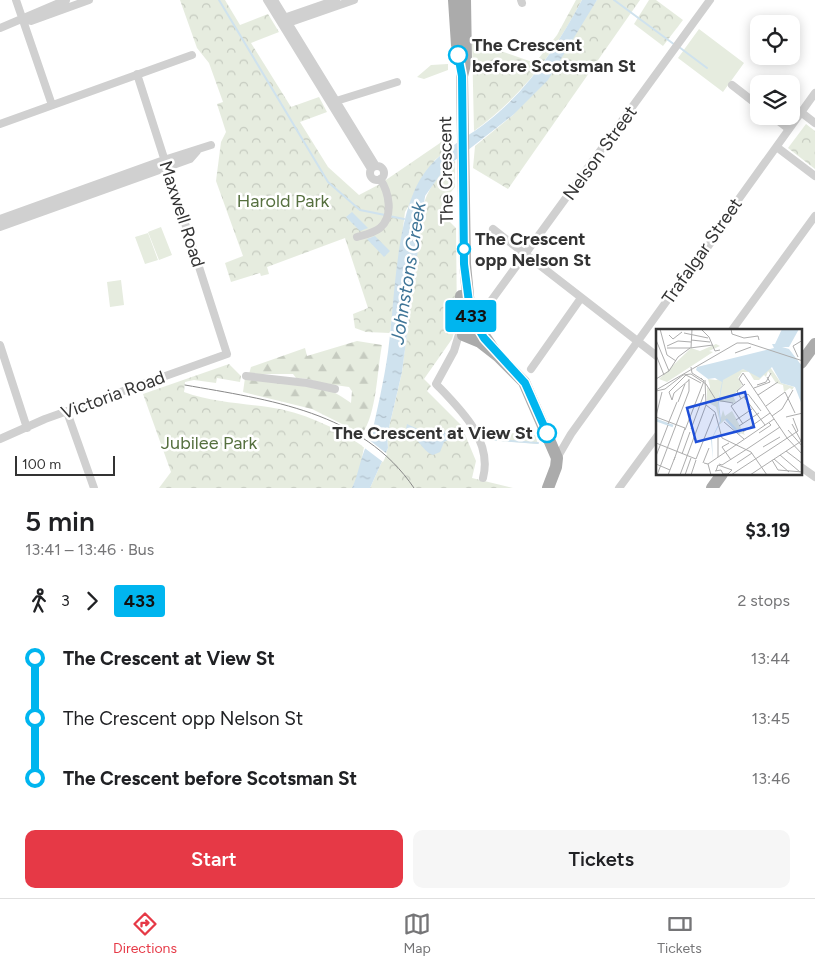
<!DOCTYPE html>
<meta charset="utf-8">
<style>
:root{--surface:#fff;--page:#f6f6f6;--text:#202124;--muted:#757577;--line:#e0e0e0;--accent:#e63946}
body{margin:0;font-family:Figtree,sans-serif;background:var(--page);color:var(--text);height:100vh;display:flex;flex-direction:column;font-size:19px;white-space:nowrap}
*{box-sizing:border-box;margin:0}
p{font-size:16px;color:var(--muted)}
.icon{flex:none;width:28px;height:28px;fill:none;stroke:currentColor;stroke-width:2;stroke-linecap:round;stroke-linejoin:round}
.map{position:relative;height:488px;overflow:hidden}
.sheet{display:flex;flex-direction:column;background:var(--surface);flex:1}
.sheet>*{flex:none}
.badge{padding:0 10px;border-radius:4px;font-size:18px;line-height:32px}
.fabs{position:absolute;left:750px;top:15px;display:grid;gap:10px}
.fabs a{display:grid;place-items:center;width:50px;height:50px;border-radius:10px;background:var(--surface);box-shadow:0 2px 12px #0003;font-size:25px}
.scale{position:absolute;left:15px;bottom:12px;width:100px;box-sizing:border-box;padding-left:5px;border:2px solid #333;border-top:0;font-size:14px;line-height:18px;white-space:nowrap;color:#333;-webkit-text-stroke:4px #fff;paint-order:stroke}
.map>.badge{position:absolute;translate:-50% -50%;box-shadow:0 0 0 2px #fff}
.legs{display:flex;align-items:center;gap:8px;height:55px;padding:0 25px;font-size:16px}
.legs p{margin-inline-start:auto}
.head{display:flex;align-items:center;justify-content:space-between;height:85px;padding:0 25px}
h1{font-size:28px;font-weight:600;line-height:38px}
.button{display:flex;gap:10px;margin-top:auto;padding:10px 25px}
.button a{flex:1;height:58px;border-radius:10px;background:var(--accent);color:#fff;font-size:20px;font-weight:600;line-height:58px;text-align:center}
.button a+a{background:var(--page);color:var(--text)}
ul{padding:0 25px;list-style:none}
li{display:flex;align-items:center;gap:18px;height:60px;font-size:19px}
li i{display:grid;place-items:center;width:8px;height:100%;margin:0 6px;background:currentColor}
li i::after{content:'';width:12px;height:12px;margin:-6px;border:4px solid;border-radius:50%;background:var(--surface)}
li p{margin-inline-start:auto}
li:first-child i{background:linear-gradient(#0000 50%,currentColor 0)}
li:last-child i{background:linear-gradient(currentColor 50%,#0000 0)}
.menu{display:flex;justify-content:space-around;align-items:center;height:70px;border-top:1px solid var(--line);background:var(--surface);font-size:14px;color:var(--muted)}
.menu a{display:grid;justify-items:center;gap:2px}
.menu .current{color:var(--accent)}
.map>svg:first-child{display:block}
</style>
<div class="map">
<svg width="815" height="488" viewBox="0 0 815 488">
<defs>
<pattern id="forest-firs" width="22" height="20" patternUnits="userSpaceOnUse" patternTransform="scale(1.25)"><rect width="22" height="20" fill="#e6ecdf"/><path d="M5 1l3.5 6h-7zM16 11l3.5 6h-7z" fill="#c6cbc0"/></pattern>
<pattern id="park-crowns" width="20" height="18" patternUnits="userSpaceOnUse" patternTransform="scale(1.25)"><rect width="20" height="18" fill="#e6ecdf"/><path d="M2 6a3 3 0 1 1 6 0M12 15a3 3 0 1 1 6 0" fill="none" stroke="#c6cbc0"/></pattern>
<pattern id="water-ripples" width="26" height="14" patternUnits="userSpaceOnUse" patternTransform="scale(1.25)"><rect width="26" height="14" fill="#cfe2ee"/><path d="M2 4q2-2 4 0t4 0M15 11q2-2 4 0t4 0" fill="none" stroke="#b2c2cd"/></pattern>
</defs>
<rect width="100%" height="100%" fill="#fff"/>
<path fill="#e6ecdf" d="M699,29L744,63L723,92L678,58Z
M448,64V70L424,79L417,77L431,65Z
M161,227L172,255L159,260L148,232Z
M148,233L158,260L145,264L135,237Z
M121,280L124,305L110,307L107,282Z
M484,431L535,435L538,444L488,440Z"/>
<path fill="url(#forest-firs)" d="M357,341L382,345C377,370 377,413 362,434L312,409L243,392L245,378L325,389C336,392 342,397 351,403L352,391L349,387L335,385L334,387L308,379L296,378L293,374H249L251,367L305,348L307,356Z"/>
<path fill="url(#park-crowns)" d="M180,0H225L240,25L268,14L279,32L251,43L291,107L319,97L327,112L300,122L328,167L359,195L380,184L440,143L451,126L453,145L435,160L405,212L390,333L366,332L355,328L353,314L368,308L345,238L267,267L269,274L261,276L260,273L231,282L225,263L243,256L216,181L221,142L226,132L217,104L223,102L209,63L197,48Z
M576,0H582C556,50 521,98 474,131L472,41L535,63L557,35Z
M597,0H640L508,189L473,168L475,146L513,115Z
M649,0H656L683,20L663,46L634,24Z
M806,124L815,131V169L788,148Z
M455,161V187L443,202L442,209L444,216L456,228L457,324L452,339L424,379L431,386L427,391L461,425L476,461L472,478L513,488H370L388,448L387,436L402,372L422,210C427,189 438,174 455,161Z
M229,364L241,376L240,382L217,378L216,383L194,380L185,382L184,392C211,402 240,403 268,407C303,412 335,427 364,447L359,474L352,488H159L171,472L143,394Z"/>
<path fill="url(#water-ripples)" d="M582,0H597L548,80L513,115L445,168L425,196L402,372L387,436L388,448L370,488H352C360,472 360,453 371,438C377,410 384,381 388,352C395,302 395,216 423,175C439,151 465,139 487,122C528,90 558,45 582,0Z
M352,212L368,228L360,231L346,217Z
M375,236L390,251L384,257L367,239Z
M407,424L420,430L430,441L444,430L450,439L444,442L440,452L433,455C420,450 419,435 405,433Z"/>
<path fill="#fff" d="M368,439L387,454L383,462L362,446Z"/>
<g fill="none" stroke-linecap="round" stroke-linejoin="round">
<path stroke="#cfe2ee" stroke-width="2" d="M219,0L328,182L360,210L385,215
M614,0L675,45
M679,47L707,68
M389,216L404,219
M487,439L538,443"/>
<path stroke="#d0d0d0" stroke-width="8" d="M16,0L52,105
M267,0L371,169
M274,0L376,166
M521,0L522,3
M24,19L31,21L89,0
M281,19L336,0
M285,24L354,0
M0,28L66,0
M732,85L759,106
M333,102L397,82
M802,113L815,123
M772,116L789,129
M0,124L192,55
M778,148L815,176
M370 173a7 7 0 1 1 14 0a7 7 0 1 1-14 0Z
M0,219L164,160L211,145
M0,227L190,159L197,151
M493,229L658,357
M357,237C364,235 374,233 380,228C394,216 389,192 380,179
M488,305L710,0
M732,330L815,216
M460,331L454,351L436,384C460,409 493,440 483,478
M0,345L27,428
M531,369L581,298
M246,376L307,383L335,389
M67,412L94,488
M0,439L45,419L227,354L137,74
M557,458L571,434L689,270L695,265L721,228L723,221L815,93
M801,467L815,477
M619,488L658,435"/>
<path stroke="#ababab" stroke-width="12" d="M454,0L457,45
M465,0L466,60L462,76L465,264L469,306L472,318L498,356
M461,296L463,335L480,342L498,356L524,382L557,458L556,467L548,488
M801,363L815,344
M712,488L722,474"/>
<path stroke="#888" stroke-width="1" d="M185,385C269,400 362,411 414,488"/>
</g>
<g fill="none" stroke-linecap="round" stroke-linejoin="round">
<defs>
<path id="line-1" d="M458,55L462,76L464,264L470,310L472,318L484,338L525,383L547,433"/>
</defs>
<use href="#line-1" stroke="#fff" stroke-width="11"/>
<use href="#line-1" stroke="#00b5ef" stroke-width="8"/>
</g>
<g fill="#fff" stroke="#00b5ef" stroke-width="2.5">
<circle cx="458" cy="55" r="9"/>
<circle cx="464" cy="249" r="6"/>
<circle cx="547" cy="433" r="9"/>
</g>
<g text-anchor="middle" dominant-baseline="central" stroke-width="5" stroke-linejoin="round" paint-order="stroke">
<g font-size="18" font-weight="bold" fill="#333" stroke="#fff" text-anchor="start">
<text x="472" y="45">The Crescent<tspan x="472" dy="21">before Scotsman St</tspan></text>
<text x="475" y="239">The Crescent<tspan x="475" dy="21">opp Nelson St</tspan></text>
<text x="533" y="433" text-anchor="end">The Crescent at View St</text>
</g>
<g font-size="18" fill="#333" stroke="#fff">
<text transform="translate(600 153) rotate(-54)">Nelson Street</text>
<text transform="translate(446 170) rotate(-91)">The Crescent</text>
<text transform="translate(182 214) rotate(72)">Maxwell Road</text>
<text transform="translate(702 251) rotate(-55)">Trafalgar Street</text>
<text transform="translate(113 395) rotate(-20)">Victoria Road</text>
</g>
<g font-size="18" fill="#56703f" stroke="#fff">
<text x="283" y="201">Harold Park</text>
<text x="209" y="443">Jubilee Park</text>
</g>
<g font-size="19" font-style="italic" fill="#3f7597" stroke="#fff">
<text transform="translate(408 273) rotate(-81)">Johnstons Creek</text>
</g>
</g>
<g transform="translate(656 329)">
<rect width="146" height="146" fill="#fff"/>
<path d="M60,15L64,17L53,22L57,23L11,53L3,50L35,19L44,22ZM114,38L125,54L138,58L136,61L134,59L128,63L127,56L120,54L112,42L110,48L108,46L103,51H98L93,43H86L82,49L86,56L77,67L80,73L75,76L77,73H64V62L62,73L64,93L60,78L51,73V58L53,61L54,58L52,50L60,51L87,40L103,47ZM67,81L69,87L76,82L89,106L79,102L69,91L63,96Z" fill="#e6ecdf"/>
<path d="M126,0H143L133,18H126L133,20L146,37V76L139,58L125,54L116,38L104,49L87,40L67,51L63,74L65,92L56,110L57,131L55,111L64,92L62,73L66,53L59,49L52,50L40,41L41,38L118,19L116,15H119Z" fill="#cfe2ee"/>
<path fill="none" stroke="#cfe2ee" stroke-width="2.5" d="M122,22L132,0M119,41L121,26M70,90L84,105M0,91L17,97"/>
<path fill="none" stroke="#adadad" stroke-width="1" d="M4,0L11,26L20,32M45,0L53,8L59,22L64,21M75,0L76,5L88,9L102,7L103,11M28,4L52,9M13,6L17,10L26,3M0,11L13,42M35,11L54,13M11,17L22,12L35,13M11,19H34M35,19L36,0M79,24L95,18M0,26L8,46M142,28L137,17L147,11M35,38L36,44L47,51M0,50L13,42L22,28L34,19L57,16M49,51L50,76L59,83M87,56L83,50L87,44L131,109M101,56L110,53L115,44M98,59L114,53L111,48M0,61L81,14H92L147,32M0,62L9,60L27,46L35,45L50,55L60,71L77,74M102,66L122,53M88,68L109,96M85,70L81,62L89,55M16,71L13,63L30,46L45,54M16,71L18,64L33,51M22,73L29,55M110,77L129,63L139,84M59,83L66,109L95,123L111,146M0,87L6,63M116,87L126,80L137,61M0,88L29,99M130,88L147,84M80,91L96,80M68,93L88,110M12,95L21,73M87,95L75,77L92,65L105,82M136,95L145,112M83,97L103,84M35,100L48,65M29,101L48,52L45,49M132,101L147,118M87,103L114,84M103,104L115,96L113,94M131,109L147,126M0,114L40,130M73,114L66,118L75,131M107,118L124,108M91,120L124,98M130,122L147,135M26,125L34,103M124,126L144,143M0,127L12,96M62,128V109M40,130L58,85M118,130L133,143M18,131L29,99M116,131L122,141L147,143M47,134L53,119M48,134L52,135L55,146M81,134L96,124M0,135L14,141M52,135L118,90M63,135L66,136L91,120M59,142L65,141L67,145H73M60,142L62,136L76,141L72,145M1,146L33,62V50M12,146L19,128M24,146L50,76M29,146L35,129M35,146L40,131M75,146L142,102L137,89M94,146L147,111"/>
<path fill="#1d4ed8" fill-opacity="0.15" stroke="#1d4ed8" stroke-width="2.5" d="M89,63L98,98L40,113L31,79Z"/>
<rect width="146" height="146" fill="none" stroke="#333" stroke-width="2.5"/>
</g>
</svg>
<div class="fabs">
<a><svg class="icon" aria-label="locate" viewBox="0 0 24 24"><circle cx="12" cy="12" r="6"/><path d="M12 2v4M12 18v4M2 12h4M18 12h4"/></svg></a>
<a><svg class="icon" aria-label="layers" viewBox="0 0 24 24"><path d="M12 4l9 5-9 5-9-5zM3 14l9 5 9-5"/></svg></a>
</div>
<div class="scale">100 m</div>
<b class="badge" style="left:471px;top:316px;background:#00b5ef;color:#111">433</b>
</div>
<section class="sheet">
<div class="head"><div><h1>5 min</h1><p>13:41 – 13:46 · Bus</p></div><b>$3.19</b></div>
<div class="legs"><svg class="icon" aria-label="walk" viewBox="0 0 24 24"><circle cx="13" cy="4" r="2"/><path d="M13 8l-2 6 4 7M11 14l-3 7M7 12l3-4h3l4 4"/></svg>3<svg class="icon" aria-label="forward" viewBox="0 0 24 24"><path d="M9 5l7 7-7 7"/></svg><b class="badge" style="background:#00b5ef;color:#111">433</b><p>2 stops</p></div>
<ul>
<li><i style="color:#00b5ef"></i><b>The Crescent at View St</b><p>13:44</p></li>
<li><i style="color:#00b5ef"></i><span>The Crescent opp Nelson St</span><p>13:45</p></li>
<li><i style="color:#00b5ef"></i><b>The Crescent before Scotsman St</b><p>13:46</p></li>
</ul>
<div class="button"><a>Start</a><a>Tickets</a></div>
</section>
<nav class="menu">
<a class="current"><svg class="icon" aria-label="directions" viewBox="0 0 24 24"><path d="M12 3l9 9-9 9-9-9zM9 14v-3h6M13 9l2 2-2 2"/></svg>Directions</a>
<a><svg class="icon" aria-label="map" viewBox="0 0 24 24"><path d="M3 6l6-2 6 2 6-2v14l-6 2-6-2-6 2zM9 4v14M15 6v14"/></svg>Map</a>
<a><svg class="icon" aria-label="tickets" viewBox="0 0 24 24"><path d="M3 7h18v10H3zM15 7v10"/></svg>Tickets</a>
</nav>
